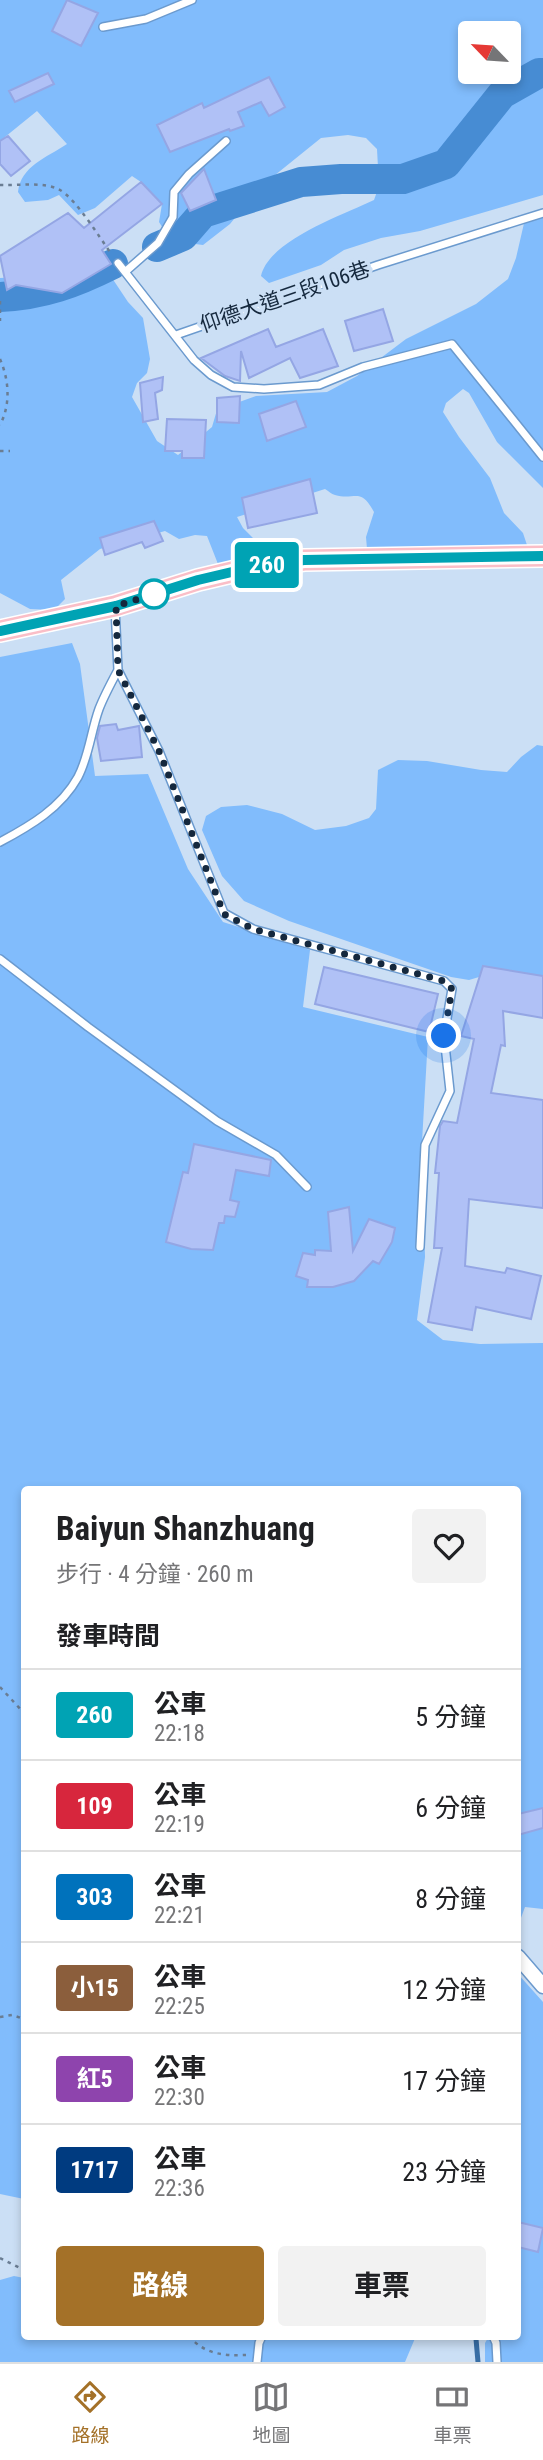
<!DOCTYPE html>
<html lang="zh-TW">
<meta charset="utf-8">
<style>
:root{--surface:#fff;--page:#f2f2f2;--text:#202124;--muted:#757577;--line:#e0e0e0;--accent:#a47128}
body{margin:0;font-family:"Roboto Condensed","Noto Sans TC",sans-serif;background:var(--page);color:var(--text);height:100vh;display:flex;flex-direction:column;font-size:26px;white-space:nowrap}
*{box-sizing:border-box;margin:0}
p{font-size:23px;color:var(--muted)}
.icon{flex:none;width:38px;height:38px;fill:none;stroke:currentColor;stroke-width:2;stroke-linecap:round;stroke-linejoin:round}
.map{position:relative;flex:1;overflow:hidden}
.panel{position:absolute;left:21px;top:1486px;width:500px;height:854px;display:flex;flex-direction:column;background:var(--surface);border-radius:7px;box-shadow:0 4px 10px #0003}
.panel>*{flex:none}
.badge{padding:0 14px;border-radius:5px;font-size:24px;line-height:46px}
.needle{width:46px;rotate:295deg}
.controls{position:absolute;left:458px;top:21px;display:grid;gap:14px}
.controls a{display:grid;place-items:center;width:63px;height:63px;border-radius:7px;background:var(--surface);box-shadow:0 4px 10px #0003;font-size:35px}
.you{position:absolute;width:35px;height:35px;margin:-18px;border:5px solid #fff;border-radius:50%;background:#1a73e8;box-shadow:0 0 0 10px #1a73e833}
.map>.badge{position:absolute;translate:-50% -50%;box-shadow:0 0 0 4px #fff}
h2{padding:0 35px;font-size:26px;line-height:63px}
.round{display:grid;place-items:center;flex:none;width:74px;height:74px;border-radius:7px;background:var(--page)}
.headline{display:flex;align-items:center;justify-content:space-between;height:119px;padding:0 35px}
h1{font-size:33px;font-weight:700;line-height:52px}
.button{display:flex;gap:14px;margin-top:auto;padding:14px 35px}
.button a{flex:1;height:80px;border-radius:7px;background:var(--accent);color:#fff;font-size:28px;font-weight:700;line-height:80px;text-align:center}
.button a+a{background:var(--page);color:var(--text)}
ul{padding:0;list-style:none}
li{display:flex;align-items:center;gap:21px;height:91px;padding:0 35px;border-top:2px solid var(--line)}
li div{flex:1}
li b{display:block;font-size:26px}
li em{font-style:normal}
li .badge{min-width:77px;font-weight:700;text-align:center}
.tab-bar{display:flex;justify-content:space-around;align-items:center;height:98px;border-top:2px solid var(--line);background:var(--surface);font-size:19px;color:var(--muted)}
.tab-bar a{display:grid;justify-items:center;gap:4px}
.tab-bar .current{color:var(--accent)}
.map>svg:first-child{display:block}
</style>
<div class="map">
<svg width="543" height="2362" viewBox="0 0 543 2362">
<rect width="100%" height="100%" fill="#cbdff5"/>
<path fill="#81bcfc" fill-rule="evenodd" d="M0,0H543V195L420,231L381,238L344,250L321,265L269,283L261,276C269,240 343,215 374,200L379,186L377,149L366,138L348,135L321,138L259,188L230,224L203,245L171,241L159,222L162,204L141,182L132,176L95,208L78,215L59,195L48,200L25,202L18,192C21,166 46,158 67,144L37,111L0,141ZM471,33H509V72H471Z
M543,215V488L497,442L469,393L463,389L446,403L443,412L459,437L490,478L504,513L523,533L528,548L367,549L366,537L374,512C360,486 355,501 335,495C331,494 329,491 325,489L237,517L243,528L253,538L252,558L239,564H218L207,536L195,535L179,539L165,531L100,549L61,580L65,599L54,610L30,609L0,593V278L82,274L112,278L128,302L143,318L150,359L147,373L137,383L132,397L157,441L178,455L212,427L217,410L256,396L327,392L357,376L406,339L476,304L508,279L516,258L525,219Z
M72,643L80,664L95,776L148,774L188,869L223,922L310,950L303,1007L428,1037L422,1142L425,1257L417,1320L443,1340L480,1344L543,1343V1909L525,1907L518,1926V1489H24V2199L0,2194V657Z
M537,745L543,746V976L483,966L479,977L469,980L451,977L289,921L244,901L222,876L202,830L206,816L221,807L247,805L282,814L315,830L346,826L369,818L376,809L378,770L398,760L427,761L481,770L507,772L521,757Z
M518,1974L543,2002V2362H485V2343L489,2336H518Z
M14,2276L24,2278V2336H416L405,2362H0V2280Z"/>
<g fill="none" stroke-linecap="round" stroke-linejoin="round">
<path stroke="#386ea6" stroke-width="5" d="M473,2336L476,2339L478,2362"/>
<path stroke="#478cd3" stroke-width="30" d="M157,247L183,236L203,213L301,182L341,179H403L446,164L502,94L539,73H543
M0,297C43,295 75,283 113,264"/>
</g>
<path fill="#b0c1f6" stroke="#94a6e4" stroke-width="2" d="M67,0L98,13L81,46L52,31Z
M48,73L54,84L15,102L9,91Z
M269,77L285,107L269,116L261,102L238,112L244,126L230,131L229,129L170,152L157,125L202,103L204,108Z
M8,136L30,161L11,176L0,164V141Z
M204,169L216,200L190,211L181,193Z
M141,182L162,204L102,250L111,264L62,293L16,285L7,290L0,256L68,213L84,228Z
M383,309L393,341L354,351L345,321Z
M268,329L276,347L323,329L338,366L300,378L290,358L249,378L241,351L240,381L225,376L201,358Z
M163,377L162,390L155,393L158,419L143,422L140,383Z
M240,396L239,423L217,422V398Z
M296,401L306,427L267,441L259,414Z
M167,419L206,420L204,458H182V451H165Z
M310,479L317,513L248,528L242,498Z
M154,521L163,541L145,548L142,542L105,555L100,538Z
M116,724L118,730L139,726L142,757L101,761L97,738L100,726Z
M483,966L543,976V1018L503,1011L505,1046L501,1045L491,1093L543,1100V1208L469,1199L465,1266L505,1273L507,1268L541,1276L531,1319L476,1307L472,1330L428,1322L442,1248H434L439,1173H435L440,1126L443,1121L457,1123L474,1039L461,1036Z
M324,967L438,994L429,1032L315,1004Z
M194,1144L271,1160L269,1176L236,1170L230,1200L239,1202L235,1217L225,1216L224,1223H219L213,1250L191,1249L166,1242L183,1172L188,1173Z
M349,1207L353,1251L369,1219L395,1228L392,1242L379,1264L373,1261L354,1281L333,1287H307L308,1280L296,1276L303,1253L315,1255V1250L331,1251L328,1212Z
M543,1808V1828L518,1835V1814Z
M518,2222L543,2228L538,2252L518,2247Z"/>
<g fill="none" stroke-linecap="round" stroke-linejoin="round">
<defs>
<path id="lane" d="M103,27L146,19L192,0
M118,263L194,360L211,375L233,387L264,389L319,385L363,367L452,344L543,457
M125,272L158,243L173,217L174,192L189,174L226,141
M176,335L378,265L543,213
M115,607L118,670L159,751L224,913L253,929L444,981L452,989L444,1036L450,1091L425,1145L420,1247
M0,842C30,826 61,808 78,777C89,756 91,731 99,709C104,696 111,683 118,670
M0,959L88,1027L217,1121L276,1155L307,1187
M493,2336L496,2343L497,2362
M257,2362L259,2343L262,2336"/>
<path id="street" d="M518,1957L543,1986"/>
<path id="primary" d="M0,631L115,606L198,580L253,567L304,560L543,556"/>
</defs>
<use href="#lane" stroke="#6b9ace" stroke-width="10"/>
<use href="#street" stroke="#6b9ace" stroke-width="17"/>
<use href="#primary" stroke="#fff" stroke-width="24"/>
<path stroke="#6a7d93" stroke-width="2.5" stroke-dasharray="3.5 5" stroke-linecap="butt" d="M0,185C18,186 44,181 60,190C76,199 100,238 112,255
M0,301V321
M0,359C9,380 11,404 0,425
M0,451H10
M0,1687L24,1713
M0,2017L12,2015L24,2019
M0,2258L24,2270
M189,2336C204,2354 223,2356 246,2355"/>
<use href="#lane" stroke="#fff" stroke-width="7"/>
<use href="#street" stroke="#fff" stroke-width="14"/>
<use href="#primary" stroke="#fabec7" stroke-width="21"/>
</g>
<g fill="none" stroke-linecap="round" stroke-linejoin="round">
<defs>
<path id="line" d="M0,631L116,606L198,580L253,567L304,560L543,556"/>
</defs>
<use href="#line" stroke="#fff" stroke-width="16"/>
<use href="#line" stroke="#00a3b4" stroke-width="10"/>
<path stroke="#15283d" stroke-width="7" stroke-dasharray="0 12.6" d="M154,594L157,593L116,606L118,670L159,751L224,914L253,929L444,981L452,989L444,1036"/>
</g>
<circle fill="#fff" stroke="#00a3b4" stroke-width="3.5" cx="154" cy="594" r="14"/>
<g text-anchor="middle" dominant-baseline="central" stroke-width="7" stroke-linejoin="round" paint-order="stroke">
<g font-size="21" fill="#15283d" stroke="#cbdff5">
<text transform="translate(285 297) rotate(-19)">仰德大道三段106巷</text>
</g>
</g>
</svg>
<div class="controls">
<a><svg class="needle" viewBox="-14 -14 28 28"><path d="M0-13l5 13h-10z" fill="#e53935"/><path d="M0 13l5-13h-10z" fill="#757577"/></svg></a>
</div>
<div class="you" style="left:444px;top:1036px"></div>
<b class="badge" style="left:267px;top:565px;background:#00a3b4;color:#fff">260</b>
<section class="panel">
<div class="headline"><div><h1>Baiyun Shanzhuang</h1><p>步行 · 4 分鐘 · 260 m</p></div><a class="round"><svg class="icon" aria-label="heart" viewBox="0 0 24 24"><path d="M12 20l-8-8c-3-5 5-10 8-4 3-6 11-1 8 4z"/></svg></a></div>
<h2>發車時間</h2>
<ul>
<li><span class="badge" style="background:#00a3b4;color:#fff">260</span><div><b>公車</b><p>22:18</p></div><em>5 分鐘</em></li>
<li><span class="badge" style="background:#d7263d;color:#fff">109</span><div><b>公車</b><p>22:19</p></div><em>6 分鐘</em></li>
<li><span class="badge" style="background:#0072bc;color:#fff">303</span><div><b>公車</b><p>22:21</p></div><em>8 分鐘</em></li>
<li><span class="badge" style="background:#8b5e3c;color:#fff">小15</span><div><b>公車</b><p>22:25</p></div><em>12 分鐘</em></li>
<li><span class="badge" style="background:#8e44ad;color:#fff">紅5</span><div><b>公車</b><p>22:30</p></div><em>17 分鐘</em></li>
<li><span class="badge" style="background:#003b80;color:#fff">1717</span><div><b>公車</b><p>22:36</p></div><em>23 分鐘</em></li>
</ul>
<div class="button"><a>路線</a><a>車票</a></div>
</section>
</div>
<nav class="tab-bar">
<a class="current"><svg class="icon" aria-label="directions" viewBox="0 0 24 24"><path d="M12 3l9 9-9 9-9-9zM9 14v-3h6M13 9l2 2-2 2"/></svg>路線</a>
<a><svg class="icon" aria-label="map" viewBox="0 0 24 24"><path d="M3 6l6-2 6 2 6-2v14l-6 2-6-2-6 2zM9 4v14M15 6v14"/></svg>地圖</a>
<a><svg class="icon" aria-label="tickets" viewBox="0 0 24 24"><path d="M3 7h18v10H3zM15 7v10"/></svg>車票</a>
</nav>
